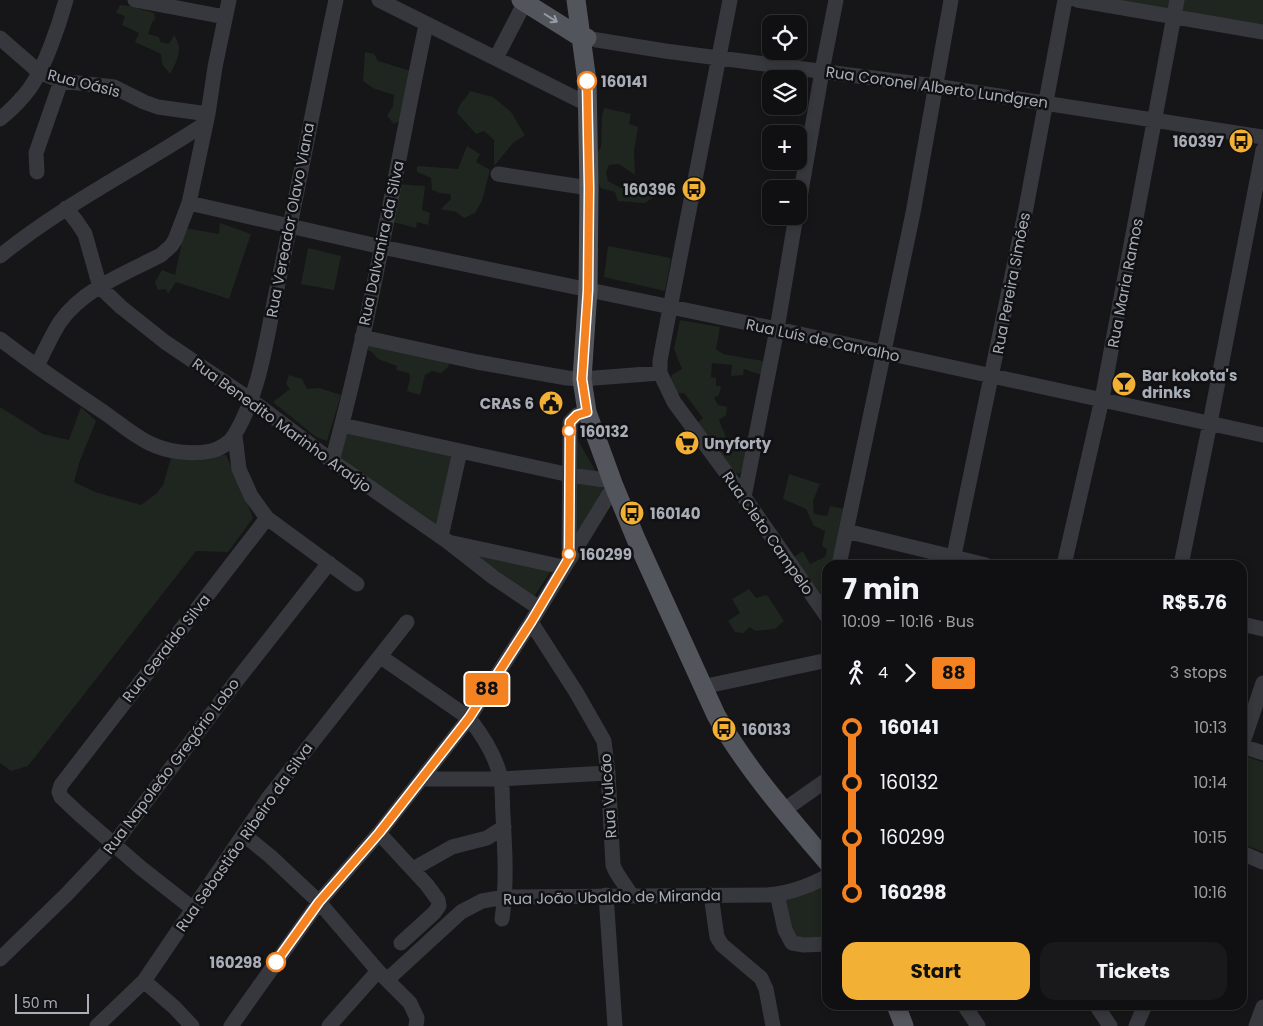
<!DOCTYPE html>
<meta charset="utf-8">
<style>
:root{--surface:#101012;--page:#19191b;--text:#f1f3f6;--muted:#9c9d9f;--line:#303032;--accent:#f2b134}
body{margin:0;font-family:Poppins,sans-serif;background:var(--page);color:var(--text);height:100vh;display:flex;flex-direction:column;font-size:19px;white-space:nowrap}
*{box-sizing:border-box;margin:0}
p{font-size:16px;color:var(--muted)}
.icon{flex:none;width:28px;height:28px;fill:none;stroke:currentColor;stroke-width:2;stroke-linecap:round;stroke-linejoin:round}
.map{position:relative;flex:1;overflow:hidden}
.sheet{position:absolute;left:822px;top:560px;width:425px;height:450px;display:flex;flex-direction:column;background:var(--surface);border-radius:15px;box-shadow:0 2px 8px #0003,0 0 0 1px var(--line)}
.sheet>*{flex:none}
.badge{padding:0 10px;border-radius:4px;font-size:18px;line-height:32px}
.buttons{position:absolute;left:762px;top:15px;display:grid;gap:10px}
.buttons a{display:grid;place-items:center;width:45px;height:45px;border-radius:10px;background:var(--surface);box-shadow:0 2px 8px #0003,0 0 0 1px var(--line);font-size:25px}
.scale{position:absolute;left:15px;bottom:12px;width:74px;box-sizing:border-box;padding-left:5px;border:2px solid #a8adb8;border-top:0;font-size:14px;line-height:18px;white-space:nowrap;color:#a8adb8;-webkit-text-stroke:4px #111113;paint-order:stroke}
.map>.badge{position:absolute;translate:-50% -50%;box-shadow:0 0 0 2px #fff}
.legs{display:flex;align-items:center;gap:8px;height:55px;padding:0 20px;font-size:16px}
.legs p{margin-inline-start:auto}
.headline{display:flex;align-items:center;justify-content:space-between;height:85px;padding:0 20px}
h1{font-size:28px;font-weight:700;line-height:38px}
.cta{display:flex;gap:10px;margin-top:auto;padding:10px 20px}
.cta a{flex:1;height:58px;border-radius:15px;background:var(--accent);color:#111;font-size:20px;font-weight:700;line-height:58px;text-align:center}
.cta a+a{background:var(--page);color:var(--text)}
ul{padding:0 20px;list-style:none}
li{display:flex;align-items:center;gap:18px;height:55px;font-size:19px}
li i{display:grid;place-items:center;width:8px;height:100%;margin:0 6px;background:currentColor}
li i::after{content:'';width:12px;height:12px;margin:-6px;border:4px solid;border-radius:50%;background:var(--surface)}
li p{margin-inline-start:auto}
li:first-child i{background:linear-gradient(#0000 50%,currentColor 0)}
li:last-child i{background:linear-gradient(currentColor 50%,#0000 0)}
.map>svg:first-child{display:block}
</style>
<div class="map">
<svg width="1263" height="1026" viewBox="0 0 1263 1026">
<rect width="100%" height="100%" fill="#161618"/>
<path fill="#1e261f" d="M1075,0H1263V29Z
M120,5L130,6L154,13L155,20L152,22L148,34L159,37L160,42L169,44L174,35C184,50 177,61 170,74L162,64L161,54L135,42L139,33L122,25L125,16L116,13Z
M365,52L374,54L378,61L411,71L401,120L394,124L387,116L393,106L394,95L373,88L363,81Z
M470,91L493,97L511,112L525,135L513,143L494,166V140L484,131L476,134L457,113C459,102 465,101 470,91Z
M604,108L631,114L629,124L638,127L634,151L635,175L619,164L609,165L606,172L608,181L621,188H649L654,197L645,203L618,201L615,192L601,188L597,180L595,157L601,147L602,116Z
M467,146L480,154L476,162L490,170L482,201L475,213L464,218L456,212L441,209L451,199L450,194L440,193L432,190L431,178L417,172V166L458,169Z
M397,184L425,186L422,210L430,213L428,225L417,222L416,228L389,221Z
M220,223L251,234L229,299L176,282L168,294L166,289L158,290L155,282L162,270L175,275L185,228L219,234Z
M608,246L671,258L665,291L604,277Z
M308,248L341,256L334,290L301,284Z
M680,320L720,327L716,349L723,354L763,361L762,375L744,369L743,375L731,376L732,365L712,363L711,377L716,378V386H721L719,395L714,398L718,405L727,407L726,415L719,420L732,451H741L743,440L749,442L748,454L744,456V468L739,474L723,468L695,425L703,418L684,393H669V383L672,375L682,369L674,349Z
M367,341L448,360L449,366L441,373L432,371L425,375L420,395L407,391L410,379L409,373L396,370L397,366L378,359L372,352L365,349Z
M289,375L302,379L307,389L319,388L341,395L327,441L316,437L273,402L290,389L286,384Z
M0,407L43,434L69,440L81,407L96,421L79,463L74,482L95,492L141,505L157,493L163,485L171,458L226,455L243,493L253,518L228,552L196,551L28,766L11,771L0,763Z
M348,433L455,456L438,527L339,458L346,435Z
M576,437L602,482L603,490L573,541Z
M789,474L820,484L813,501L814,514L827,516L830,506L845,509L832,565H828L827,586L821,594L794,557L803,551L810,564L825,557L827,550L822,545L825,531L814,526L806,509L783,499Z
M480,556L553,568L533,598L479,561Z
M749,589L756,598L767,595L784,621L775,629L755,631L750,627L743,633L735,632L728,621L740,613L732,599Z
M1245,756L1263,762V852L1243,844L1242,761Z
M827,880V941L792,940L781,902Z"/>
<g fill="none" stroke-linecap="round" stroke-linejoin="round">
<path stroke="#37383d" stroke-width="15" d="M135,0L225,17
M379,0L587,104
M730,0L664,339L660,361V373L674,402L744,497L828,618
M1077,0L1263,32
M0,38L39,72L61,81L114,87L144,102L158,107L208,114
M591,39L665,51L935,86L1263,137
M496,58L525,2
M0,119C11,110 22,99 30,88C45,67 59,25 66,0
M37,172L36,153L61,81
M498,174L589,188
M189,203L382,247L777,329L1263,435
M799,203L822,71L836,0
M66,208L77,222L85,234L100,287L121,307L165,342L251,400L332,461L447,541L493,577L539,608
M0,256C64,204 138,168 206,123
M362,337L477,362L567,378L582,379L660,373
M0,339C34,365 69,389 105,413C119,423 133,435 149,443C167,452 192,455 211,451C220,449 231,442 235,434C260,392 266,340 276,293C297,195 315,97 336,0
M37,366C44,352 51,336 60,322C83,289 126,273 161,255L171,246L175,240L189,203L208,114L215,67L229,0
M342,425L570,475L612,481
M235,436L239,469L251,496L267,518L357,584
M332,461C372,317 395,170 426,25
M744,497L777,329L796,216
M846,531L986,565
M441,537L460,451
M453,543L563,567
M569,558L570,422L577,415L587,412
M839,565L913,213L951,0
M952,565L1026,208L1065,0
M1064,565L1102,399L1177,0
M1181,565L1210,423L1263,150
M531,622L576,692L604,741L608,773L613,865C616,875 626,885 631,895
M1242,624L1263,629
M381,657L469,718C483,736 497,757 501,780C503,791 502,803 503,815C505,850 507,885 502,919
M702,687L828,660
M1242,745L1263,683
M1242,746L1263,753
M422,779H501L608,773
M784,810L828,779
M379,833L427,885L438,900L439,906L434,913L401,943
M244,835L270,856L319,902L378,971L410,1003L417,1018L416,1026
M1242,853L1263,862
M413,869L452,847L487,838L504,827
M777,894L785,930L792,943L804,945L828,944
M606,895L615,1026
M711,895L717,937L722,945L761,978L766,989L773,1026
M192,908L141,868L79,814L61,797L59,792L61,785L267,518
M0,959L67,894L114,844L234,684L329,563
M387,980L461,912L482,901L505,897L767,895C787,894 809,886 828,876
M144,981L174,1007L192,1026
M964,1005L978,1026
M1096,1005L1110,1026
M97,1026L144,981L269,797L407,622
M231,1026L319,902L379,833L469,718L531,622L614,486
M329,1026L378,971
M1136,1026L1145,1005
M1256,1026L1263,1007"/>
<path stroke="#53555c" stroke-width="19" d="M521,0L580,37L587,38
M576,0L587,81L589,188L588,290L582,379L587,412L614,486L636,539L716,715C746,768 788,816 828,863
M896,1005L904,1026"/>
</g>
<defs><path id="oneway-shaft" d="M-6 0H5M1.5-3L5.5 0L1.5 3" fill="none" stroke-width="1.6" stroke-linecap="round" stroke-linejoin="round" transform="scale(1.25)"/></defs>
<use stroke="#979ba6" href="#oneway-shaft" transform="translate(551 18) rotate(32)"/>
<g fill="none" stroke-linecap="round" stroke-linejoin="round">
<defs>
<path id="line-1" d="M276,962L319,902L379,833L469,718L531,622L569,558L570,422L577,415L587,412L582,379L588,290L589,188L587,81"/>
</defs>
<use href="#line-1" stroke="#fff" stroke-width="11"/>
<use href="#line-1" stroke="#f58220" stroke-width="8"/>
</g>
<defs>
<symbol id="bus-disc" viewBox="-11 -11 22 22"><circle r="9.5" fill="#f2b134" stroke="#111113"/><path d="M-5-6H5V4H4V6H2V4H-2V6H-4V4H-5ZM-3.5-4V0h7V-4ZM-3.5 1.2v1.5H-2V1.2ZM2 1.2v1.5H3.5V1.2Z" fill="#111"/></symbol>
<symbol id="bar-disc" viewBox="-11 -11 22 22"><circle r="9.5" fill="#f2b134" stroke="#111113"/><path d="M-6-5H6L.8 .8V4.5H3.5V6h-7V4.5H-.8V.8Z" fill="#111"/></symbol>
<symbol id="civic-disc" viewBox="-11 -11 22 22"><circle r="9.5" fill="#f2b134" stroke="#111113"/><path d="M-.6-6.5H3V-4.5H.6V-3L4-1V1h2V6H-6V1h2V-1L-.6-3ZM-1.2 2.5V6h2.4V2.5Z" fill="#111"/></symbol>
<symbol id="supermarket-disc" viewBox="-11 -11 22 22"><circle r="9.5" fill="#f2b134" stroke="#111113"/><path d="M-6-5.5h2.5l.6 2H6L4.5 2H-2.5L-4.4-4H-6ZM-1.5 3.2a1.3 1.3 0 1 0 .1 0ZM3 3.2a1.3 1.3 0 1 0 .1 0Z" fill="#111"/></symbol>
</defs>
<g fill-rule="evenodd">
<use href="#bus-disc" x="1227" y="127" width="28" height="28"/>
<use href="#bus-disc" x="680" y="175" width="28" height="28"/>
<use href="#bar-disc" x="1110" y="370" width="28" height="28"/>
<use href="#civic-disc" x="537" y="389" width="28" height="28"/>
<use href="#supermarket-disc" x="673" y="429" width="28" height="28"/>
<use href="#bus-disc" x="618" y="499" width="28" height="28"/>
<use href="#bus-disc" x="710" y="715" width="28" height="28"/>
</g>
<g fill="#fff" stroke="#f58220" stroke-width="2.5">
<circle cx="587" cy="81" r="9"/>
<circle cx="569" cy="431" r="6"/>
<circle cx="569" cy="554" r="6"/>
<circle cx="276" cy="962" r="9"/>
</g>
<g text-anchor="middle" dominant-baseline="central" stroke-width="5" stroke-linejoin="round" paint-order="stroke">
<g font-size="15" font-weight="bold" fill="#a8adb8" stroke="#111113" text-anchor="start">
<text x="601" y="81">160141</text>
<text x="580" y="431">160132</text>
<text x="580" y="554">160299</text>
<text x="262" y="962" text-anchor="end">160298</text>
</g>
<g font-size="15" fill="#a8adb8" stroke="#111113">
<text transform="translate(84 83) rotate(14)">Rua Oásis</text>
<text transform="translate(937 87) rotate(8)">Rua Coronel Alberto Lundgren</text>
<text transform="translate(290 220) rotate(-79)">Rua Vereador Olavo Viana</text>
<text transform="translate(381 243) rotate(-78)">Rua Dalvanira da Silva</text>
<text transform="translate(1011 283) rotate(-79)">Rua Pereira Simões</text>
<text transform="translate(1125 283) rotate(-79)">Rua Maria Ramos</text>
<text transform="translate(823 340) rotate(12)">Rua Luís de Carvalho</text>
<text transform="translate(282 425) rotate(36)">Rua Benedito Marinho Araújo</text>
<text transform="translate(768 533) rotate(55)">Rua Cleto Campelo</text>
<text transform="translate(166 648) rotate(-52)">Rua Geraldo Silva</text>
<text transform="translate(171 766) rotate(-53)">Rua Napoleão Gregório Lobo</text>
<text transform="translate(608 796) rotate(-94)">Rua Vulcão</text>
<text transform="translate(244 837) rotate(-55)">Rua Sebastião Ribeiro da Silva</text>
<text transform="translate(612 897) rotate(-1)">Rua João Ubaldo de Miranda</text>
</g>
<g font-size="15" font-weight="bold" fill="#a8adb8" stroke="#111113" text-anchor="start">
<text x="1224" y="141" text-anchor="end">160397</text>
<text x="676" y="189" text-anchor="end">160396</text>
<text x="1142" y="375">Bar kokota's<tspan x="1142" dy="17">drinks</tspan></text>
<text x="534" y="403" text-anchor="end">CRAS 6</text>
<text x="704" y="443">Unyforty</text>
<text x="650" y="513">160140</text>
<text x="742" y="729">160133</text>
</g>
</g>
</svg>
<div class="buttons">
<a><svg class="icon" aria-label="locate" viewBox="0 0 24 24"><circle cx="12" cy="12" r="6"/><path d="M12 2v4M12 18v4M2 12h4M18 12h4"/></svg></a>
<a><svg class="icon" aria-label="layers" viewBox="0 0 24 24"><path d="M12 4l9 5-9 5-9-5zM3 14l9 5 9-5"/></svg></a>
<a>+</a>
<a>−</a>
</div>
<div class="scale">50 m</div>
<b class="badge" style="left:487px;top:689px;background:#f58220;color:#111">88</b>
<section class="sheet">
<div class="headline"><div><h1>7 min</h1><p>10:09 – 10:16 · Bus</p></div><b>R$5.76</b></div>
<div class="legs"><svg class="icon" aria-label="walk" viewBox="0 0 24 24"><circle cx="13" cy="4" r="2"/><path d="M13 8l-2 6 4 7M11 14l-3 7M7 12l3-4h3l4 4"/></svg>4<svg class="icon" aria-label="forward" viewBox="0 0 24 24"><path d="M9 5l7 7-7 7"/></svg><b class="badge" style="background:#f58220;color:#111">88</b><p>3 stops</p></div>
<ul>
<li><i style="color:#f58220"></i><b>160141</b><p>10:13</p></li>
<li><i style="color:#f58220"></i><span>160132</span><p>10:14</p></li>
<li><i style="color:#f58220"></i><span>160299</span><p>10:15</p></li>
<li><i style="color:#f58220"></i><b>160298</b><p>10:16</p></li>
</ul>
<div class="cta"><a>Start</a><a>Tickets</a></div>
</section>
</div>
